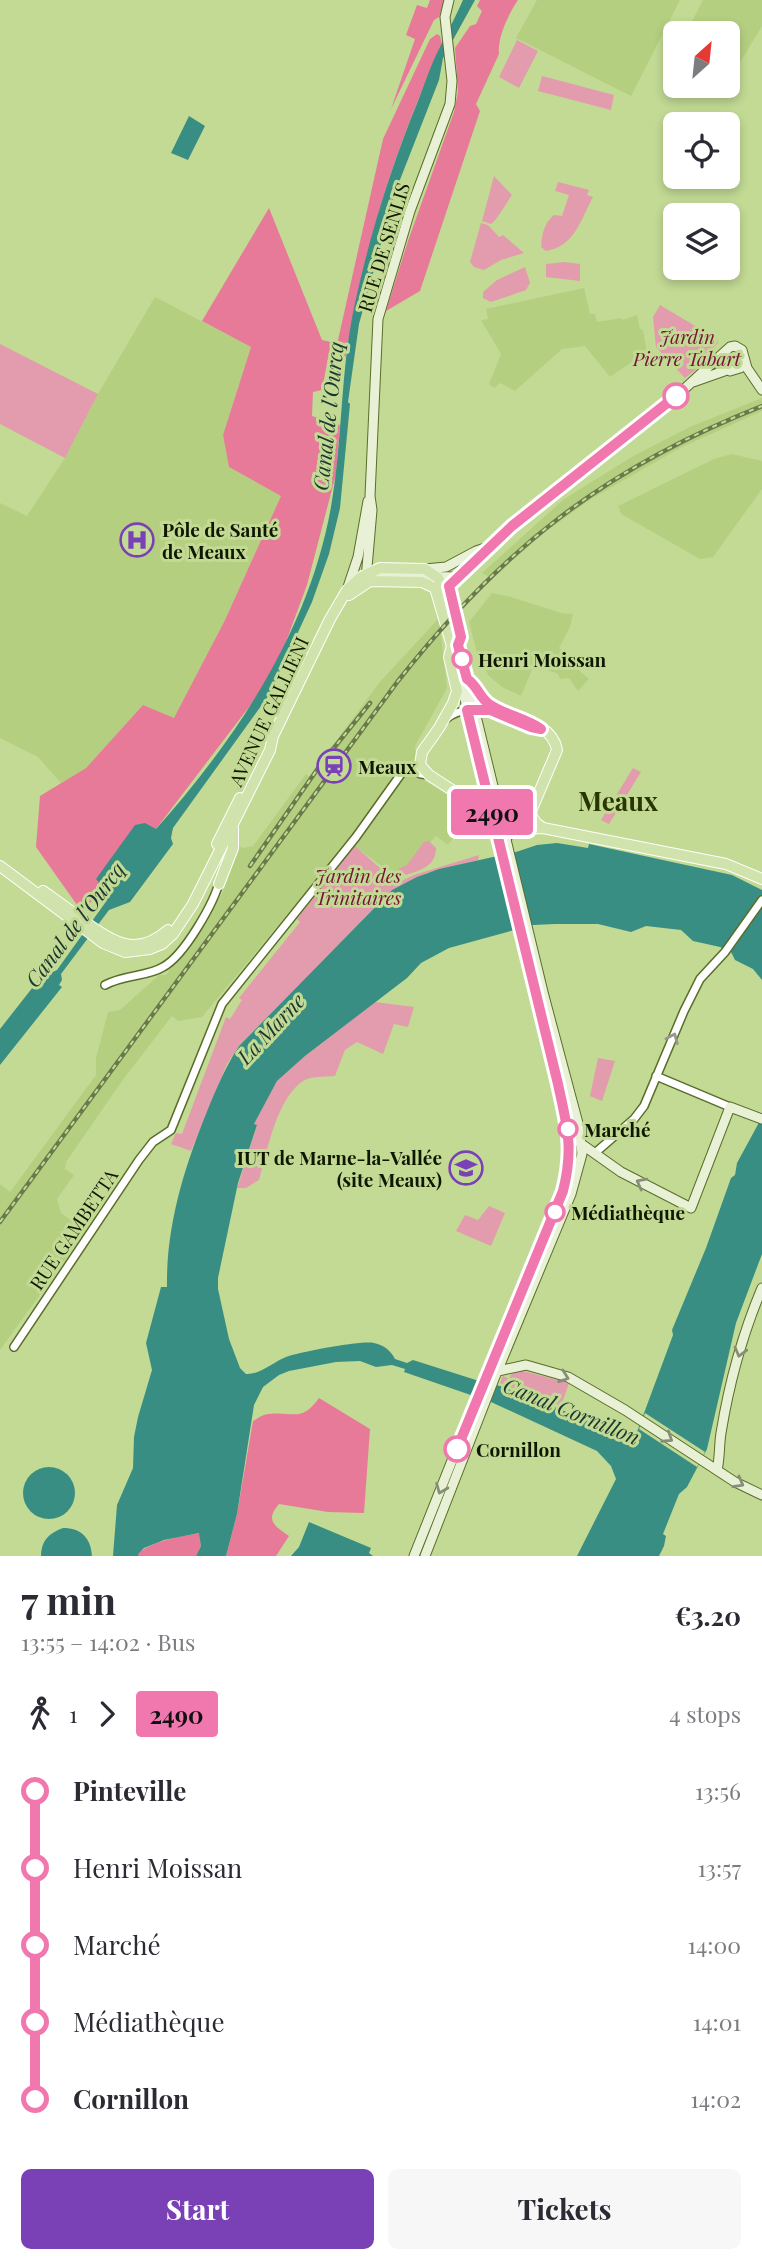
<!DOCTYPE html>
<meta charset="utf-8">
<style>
:root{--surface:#fff;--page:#f7f7f7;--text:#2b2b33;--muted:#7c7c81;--accent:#7a40b6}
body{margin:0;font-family:"Playfair Display",serif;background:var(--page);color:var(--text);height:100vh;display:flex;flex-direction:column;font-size:26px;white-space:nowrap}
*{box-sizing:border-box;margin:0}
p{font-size:23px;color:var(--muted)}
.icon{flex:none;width:38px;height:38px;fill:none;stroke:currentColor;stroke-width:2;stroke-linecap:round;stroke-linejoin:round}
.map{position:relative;height:1556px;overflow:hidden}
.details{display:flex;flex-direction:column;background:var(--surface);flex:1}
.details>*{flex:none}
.badge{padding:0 14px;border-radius:5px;font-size:24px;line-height:46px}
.needle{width:46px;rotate:27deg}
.buttons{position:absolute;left:663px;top:21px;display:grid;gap:14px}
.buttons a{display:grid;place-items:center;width:77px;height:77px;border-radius:10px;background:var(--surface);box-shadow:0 4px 10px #0003;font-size:35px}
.map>.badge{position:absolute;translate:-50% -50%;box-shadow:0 0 0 4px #fff}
.legs{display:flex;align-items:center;gap:10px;height:77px;padding:0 21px;font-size:23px}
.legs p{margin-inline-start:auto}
.summary{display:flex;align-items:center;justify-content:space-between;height:119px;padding:0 21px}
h1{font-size:38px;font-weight:700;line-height:52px}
.action{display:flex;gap:14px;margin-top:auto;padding:14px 21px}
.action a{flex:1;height:80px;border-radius:10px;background:var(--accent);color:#fff;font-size:28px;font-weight:700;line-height:80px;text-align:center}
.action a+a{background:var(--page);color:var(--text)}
ul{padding:0 21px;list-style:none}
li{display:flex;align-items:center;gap:24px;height:77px;font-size:26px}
li i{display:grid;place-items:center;width:10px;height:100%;margin:0 9px;background:currentColor}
li i::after{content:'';width:18px;height:18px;margin:-9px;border:5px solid;border-radius:50%;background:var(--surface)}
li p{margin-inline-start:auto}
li:first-child i{background:linear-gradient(#0000 50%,currentColor 0)}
li:last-child i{background:linear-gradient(currentColor 50%,#0000 0)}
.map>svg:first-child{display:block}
</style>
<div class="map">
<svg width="762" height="1556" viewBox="0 0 762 1556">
<rect width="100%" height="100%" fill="#c2da94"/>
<path fill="#b5cf81" d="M537,0H680L631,96L516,38Z
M703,0H762V26L730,79L728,33H686Z
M584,288L590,314H595L597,322L621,318L623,320L637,315L640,329L643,330L648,357L636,359L610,377L585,346L562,349L515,391L500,383L494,388L489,384L501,354L481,320L488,319L486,309Z
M155,297L251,347L223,435L229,467L281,496L225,620L174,719L143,705L86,768L61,783L38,757L0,738V503L27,516L65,458L98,394Z
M762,398V411L680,448L591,499L541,535L492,578L482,573L563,500L593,481L635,455L692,426Z
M732,454L762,461V489L713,557L700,559L621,514L618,506L714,459Z
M492,593L511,597L561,613L573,614L570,627L559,648L566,653L564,657L589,679L578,691L569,678L560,679L558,674L534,665L521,696L502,687L489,676L478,657L469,622Z
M439,618L447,688L415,746L419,777L473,811L448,845L436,836L408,867L392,874L348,841L202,1017L178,1021L172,1016L122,1081L66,1162L65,1169L74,1175L57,1199L61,1213L86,1231L0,1350V1184L10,1192L96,1075V1058L108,1012L120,1010L159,975H166L201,928L223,892L238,846L244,848L253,846L306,774L310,777L379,683Z"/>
<path fill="#e39cad" d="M517,40L538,51L519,88L499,77Z
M542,76L614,95L611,110L538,91Z
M494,176L512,195C507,202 497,220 491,224L482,221Z
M558,182L589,190L587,195L593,197C580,221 575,246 546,251L541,247C542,234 544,223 554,215L562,216L569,195L555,191Z
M481,223L488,225L499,237L503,235L524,253L501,260L484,270L474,267L470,262Z
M564,262L580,264V281L546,277V264Z
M525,267L530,283L526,290L491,302L483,298V292L497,280Z
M660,305L717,339L718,343L714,347L713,356L685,378L656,347L653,317Z
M0,344L98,394L65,458L0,424Z
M633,768L641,772L609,824L601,820Z
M429,841L436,848C436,866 421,870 406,875L398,869L407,865L424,842Z
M355,846L397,883L414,875L479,855L478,860L427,873L392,890L239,1046L227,1064L191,1151L171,1144L176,1133L182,1134L226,1017L230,1019L242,1000L239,998L300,922L297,919Z
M375,1002L414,1007L408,1027L394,1024L383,1054L357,1042L345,1050L335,1076C325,1077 310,1076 303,1081C277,1098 267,1151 259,1180L246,1188H237L257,1126L254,1124L277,1081L305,1056Z
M598,1058L615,1061L602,1101L590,1096Z
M489,1206L505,1213L491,1246L456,1231L465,1215L478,1220Z
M523,1371L569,1383L561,1406L500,1383L503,1376L509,1379L512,1373Z"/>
<path fill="#e87a99" d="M430,0H445L439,17L434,20L391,109L415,39L406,35L417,5L427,8Z
M480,0H518C509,13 497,38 499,54L476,104L480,111L420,291L386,311L408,241L454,112L458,92L455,48L470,26L476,24L482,11L477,6Z
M437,34L440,36L442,44C432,62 425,84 417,103C383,186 360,271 345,360L334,358L383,139L430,39Z
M269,208L322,340L331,342L322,390L313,392L312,416L340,425L336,474L307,585L274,674L156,829L97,879L104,888L82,912L36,847L40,796L86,768L143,705L174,718L225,620L281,496L229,467L223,435L251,347L202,321Z
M319,1398L370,1429L364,1513L328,1512L279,1504C265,1520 274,1526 289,1536L276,1556H226L237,1514L253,1421C258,1418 264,1414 269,1414C294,1411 301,1423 319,1398Z
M200,1533L201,1546L196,1556H139L137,1554C154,1540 179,1537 200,1533Z"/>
<path fill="#398e83" d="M463,0H475L443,58L439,80L396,190L359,324L348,402L350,404L340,508L329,554L312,602L269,695L173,828L171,838L173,844L130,902L109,910L61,974L62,980L59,985L62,987L0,1065V1029L40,978L57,970L105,903L107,892L96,879L135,825L145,823L156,829C237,738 309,630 331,507C343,439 340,371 355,303C370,234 391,167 418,101C425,83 431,64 440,47C448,31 456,16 463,0Z
M189,116L205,126L188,160L171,153Z
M557,843L588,848L589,844L732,875L762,890V980L753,969L735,960L731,952L720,947L693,941L681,930L646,926L631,932L598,924H555L533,925L449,948L421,963L407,978L305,1056L277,1081L254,1124L257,1125L238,1183L218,1278V1289L229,1339L240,1368L246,1374C260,1375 273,1362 286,1357C300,1352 361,1340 374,1343C384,1345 391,1351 395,1359L407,1363L413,1360L476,1380L500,1386L618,1432L622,1436L628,1438L637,1432L673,1335L672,1330L706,1248L731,1178L735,1175L737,1163L762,1117V1254L736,1323L707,1449L687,1487L679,1494L663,1534L666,1536L664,1546L659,1556H577L616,1479L611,1466L597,1451L491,1402L404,1372L405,1369L392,1365L376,1367L360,1361L336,1362L289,1371L279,1375L263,1387L254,1405L237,1514L226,1556H196L201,1546L199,1533L164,1540L144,1548L138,1554L139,1556H113L117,1505L133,1468L134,1437L138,1417L152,1370L146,1343L161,1287H167C166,1225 185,1165 208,1109C217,1087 226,1066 239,1046L392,890L417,877L439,869L516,852L537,845Z
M23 1493a26 26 0 1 1 52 0a26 26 0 1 1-52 0Z
M309,1522L371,1548L369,1553L373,1556H291L299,1547Z
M63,1528C81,1528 91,1538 92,1556H41C41,1541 49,1533 63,1528Z"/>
<path fill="#c2da94" d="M645,1413L705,1452L697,1467L639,1429Z"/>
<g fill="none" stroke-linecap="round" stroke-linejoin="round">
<path stroke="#398e83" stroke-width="10" d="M201,1415L207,1458"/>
<defs>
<path id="tertiary" d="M446,719C459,708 482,707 498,713
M506,841L511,831L531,815
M105,985C125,974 147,977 163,967C184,956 215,902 220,879
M656,1076L730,1107
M595,1153L634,1119L644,1106L684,1011L700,979L725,952L762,900
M14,1347L139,1160L153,1142L171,1130L222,1004L356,837L406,767L421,774L429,775"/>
<path id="secondary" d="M745,363L740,368L730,371L722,365L720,356L730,347L735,346L742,350L747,368L762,390
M693,382L727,370
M425,569L446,567L476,551L488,547
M366,579L372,510L370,496L378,319L410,211L450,104L452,81L445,17L449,0
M371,581L387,575L456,577
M347,590L358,557L368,501
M451,597L449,590L451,582C464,571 480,562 488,547L681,392L720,356
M580,1143L621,1172L691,1208L730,1107L762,1119
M498,1371L526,1365L568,1377L625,1410L735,1482L762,1495
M717,1470C720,1458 719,1445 721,1433C729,1384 743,1333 762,1288
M414,1556L494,1355L563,1191C573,1148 567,1126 558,1084L452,646
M425,1556L494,1379L571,1194L582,1154L579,1127L544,996L467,679"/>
<path id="primary" d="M349,595L370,581L422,582L435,588L452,646L449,657L457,691L453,703L439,728L422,752L420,765L429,775L480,808C492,824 524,830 543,828
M217,844L240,798
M0,866L103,943L125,952L150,949L162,944L173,934L193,904L270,750L273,736L330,619L347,590L361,577L380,568L425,569L438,578L446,592L467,679C477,684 479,697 489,704C510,718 552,720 557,750L532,809L531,815L536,823L543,828L726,864L762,879
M219,884L233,848V828
M43,891C57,901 70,910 84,921C112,942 137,958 168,930"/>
</defs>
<use href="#tertiary" stroke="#5a6d2a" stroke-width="10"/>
<use href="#secondary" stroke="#5a6d2a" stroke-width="11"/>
<use href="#primary" stroke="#fff" stroke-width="12"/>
<use href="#tertiary" stroke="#fff" stroke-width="7"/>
<use href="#secondary" stroke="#e8f1d6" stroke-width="9"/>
<use href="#primary" stroke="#d1e3ac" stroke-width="10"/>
<defs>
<path id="rail" d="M250,866L321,764L370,703
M0,1222L398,681C502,549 605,468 762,406"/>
</defs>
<use href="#rail" stroke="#69794a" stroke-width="4.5"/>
<use href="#rail" stroke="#c2da94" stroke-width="2" stroke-dasharray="5" stroke-linecap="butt"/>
</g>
<defs><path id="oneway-chevron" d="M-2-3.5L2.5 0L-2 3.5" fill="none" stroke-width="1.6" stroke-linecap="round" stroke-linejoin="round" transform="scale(1.75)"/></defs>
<use stroke="#93978c" href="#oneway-chevron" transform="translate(673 1038) rotate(-67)"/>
<g stroke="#868f76">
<use href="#oneway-chevron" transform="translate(641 1183) rotate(-152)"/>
<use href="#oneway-chevron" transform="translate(740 1352) rotate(105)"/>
<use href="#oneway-chevron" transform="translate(564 1377) rotate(20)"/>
<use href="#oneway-chevron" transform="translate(668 1438) rotate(33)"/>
<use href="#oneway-chevron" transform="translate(739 1483) rotate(29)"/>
<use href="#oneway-chevron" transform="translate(441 1489) rotate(112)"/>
</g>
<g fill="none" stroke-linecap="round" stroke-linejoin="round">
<defs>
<path id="line-1" d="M457,1449L563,1191C574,1148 567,1126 558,1084L467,710H490L531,727L541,729C525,718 505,715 489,704C479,697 477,685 467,679L458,645L461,637L449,586L512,526L676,396"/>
</defs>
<use href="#line-1" stroke="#fff" stroke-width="16"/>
<use href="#line-1" stroke="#f178ae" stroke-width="10"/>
</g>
<defs>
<symbol id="hospital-ring" viewBox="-11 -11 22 22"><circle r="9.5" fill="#c2da94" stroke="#7a40b6" stroke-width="1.5"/><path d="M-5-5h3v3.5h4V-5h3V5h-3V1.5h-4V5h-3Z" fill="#7a40b6"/></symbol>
<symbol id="station-ring" viewBox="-11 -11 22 22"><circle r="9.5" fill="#c2da94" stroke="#7a40b6" stroke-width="1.5"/><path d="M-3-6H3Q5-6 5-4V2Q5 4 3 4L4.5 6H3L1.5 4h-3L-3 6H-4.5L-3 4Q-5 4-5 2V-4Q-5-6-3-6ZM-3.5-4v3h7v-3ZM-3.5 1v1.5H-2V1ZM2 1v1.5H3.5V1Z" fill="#7a40b6"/></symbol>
<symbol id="university-ring" viewBox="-11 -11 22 22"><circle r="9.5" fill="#c2da94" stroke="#7a40b6" stroke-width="1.5"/><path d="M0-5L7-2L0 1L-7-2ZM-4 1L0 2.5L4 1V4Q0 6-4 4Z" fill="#7a40b6"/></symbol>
</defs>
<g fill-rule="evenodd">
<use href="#hospital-ring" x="118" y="521" width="38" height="38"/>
<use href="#station-ring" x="315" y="747" width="38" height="38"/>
<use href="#university-ring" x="447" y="1149" width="38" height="38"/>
</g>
<g fill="#fff" stroke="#f178ae" stroke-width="3.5">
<circle cx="676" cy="396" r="12"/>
<circle cx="462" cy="659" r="9"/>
<circle cx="568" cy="1129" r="9"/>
<circle cx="555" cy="1212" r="9"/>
<circle cx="457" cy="1449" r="12"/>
</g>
<g text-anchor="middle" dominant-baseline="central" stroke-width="6" stroke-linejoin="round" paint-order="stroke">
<g font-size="19" fill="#0f1700" stroke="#c2da94">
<text transform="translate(383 247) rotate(-73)">RUE DE SENLIS</text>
<text transform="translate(268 711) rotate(-65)">AVENUE GALLIENI</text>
<text transform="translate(73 1229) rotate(-56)">RUE GAMBETTA</text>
</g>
<g font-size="19" font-style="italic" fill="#751239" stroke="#c2da94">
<text x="687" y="336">Jardin<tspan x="687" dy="22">Pierre Tabart</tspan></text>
<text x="358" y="875">Jardin des<tspan x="358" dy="22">Trinitaires</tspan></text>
</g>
<g font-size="19" font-weight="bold" fill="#0f1700" stroke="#c2da94" text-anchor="start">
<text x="162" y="529">Pôle de Santé<tspan x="162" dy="22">de Meaux</tspan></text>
<text x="358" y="766">Meaux</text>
<text x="442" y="1157" text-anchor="end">IUT de Marne-la-Vallée<tspan x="442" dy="22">(site Meaux)</tspan></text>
</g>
<g font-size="19" font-weight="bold" fill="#0f1700" stroke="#c2da94" text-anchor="start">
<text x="478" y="659">Henri Moissan</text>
<text x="584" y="1129">Marché</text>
<text x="571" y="1212">Médiathèque</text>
<text x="476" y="1449">Cornillon</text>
</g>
<g font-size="21" font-style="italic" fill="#1b3531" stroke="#c2da94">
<text transform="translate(327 416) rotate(-84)">Canal de l'Ourcq</text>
<text transform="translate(74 924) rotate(-53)">Canal de l'Ourcq</text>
<text transform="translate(270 1028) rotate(-47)">La Marne</text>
<text transform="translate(572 1410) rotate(22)">Canal Cornillon</text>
</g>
<g font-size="26" font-weight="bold" fill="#293600" stroke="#c2da94">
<text x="618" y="800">Meaux</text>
</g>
</g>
</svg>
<div class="buttons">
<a><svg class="needle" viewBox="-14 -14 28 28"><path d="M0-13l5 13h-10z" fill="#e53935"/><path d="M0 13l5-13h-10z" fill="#7c7c81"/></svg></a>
<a><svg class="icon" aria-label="locate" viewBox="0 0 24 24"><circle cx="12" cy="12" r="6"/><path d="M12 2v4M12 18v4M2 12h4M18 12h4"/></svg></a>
<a><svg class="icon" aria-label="layers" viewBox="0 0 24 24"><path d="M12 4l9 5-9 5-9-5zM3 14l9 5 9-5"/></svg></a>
</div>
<b class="badge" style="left:492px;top:812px;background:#f178ae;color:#111">2490</b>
</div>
<section class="details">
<div class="summary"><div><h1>7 min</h1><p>13:55 – 14:02 · Bus</p></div><b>€3.20</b></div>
<div class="legs"><svg class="icon" aria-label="walk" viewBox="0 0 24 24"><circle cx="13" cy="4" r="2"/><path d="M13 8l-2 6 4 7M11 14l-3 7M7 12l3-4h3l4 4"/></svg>1<svg class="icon" aria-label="forward" viewBox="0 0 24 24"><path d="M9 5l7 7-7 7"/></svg><b class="badge" style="background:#f178ae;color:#111">2490</b><p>4 stops</p></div>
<ul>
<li><i style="color:#f178ae"></i><b>Pinteville</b><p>13:56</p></li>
<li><i style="color:#f178ae"></i><span>Henri Moissan</span><p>13:57</p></li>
<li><i style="color:#f178ae"></i><span>Marché</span><p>14:00</p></li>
<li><i style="color:#f178ae"></i><span>Médiathèque</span><p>14:01</p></li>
<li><i style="color:#f178ae"></i><b>Cornillon</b><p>14:02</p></li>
</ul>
<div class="action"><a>Start</a><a>Tickets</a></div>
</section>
